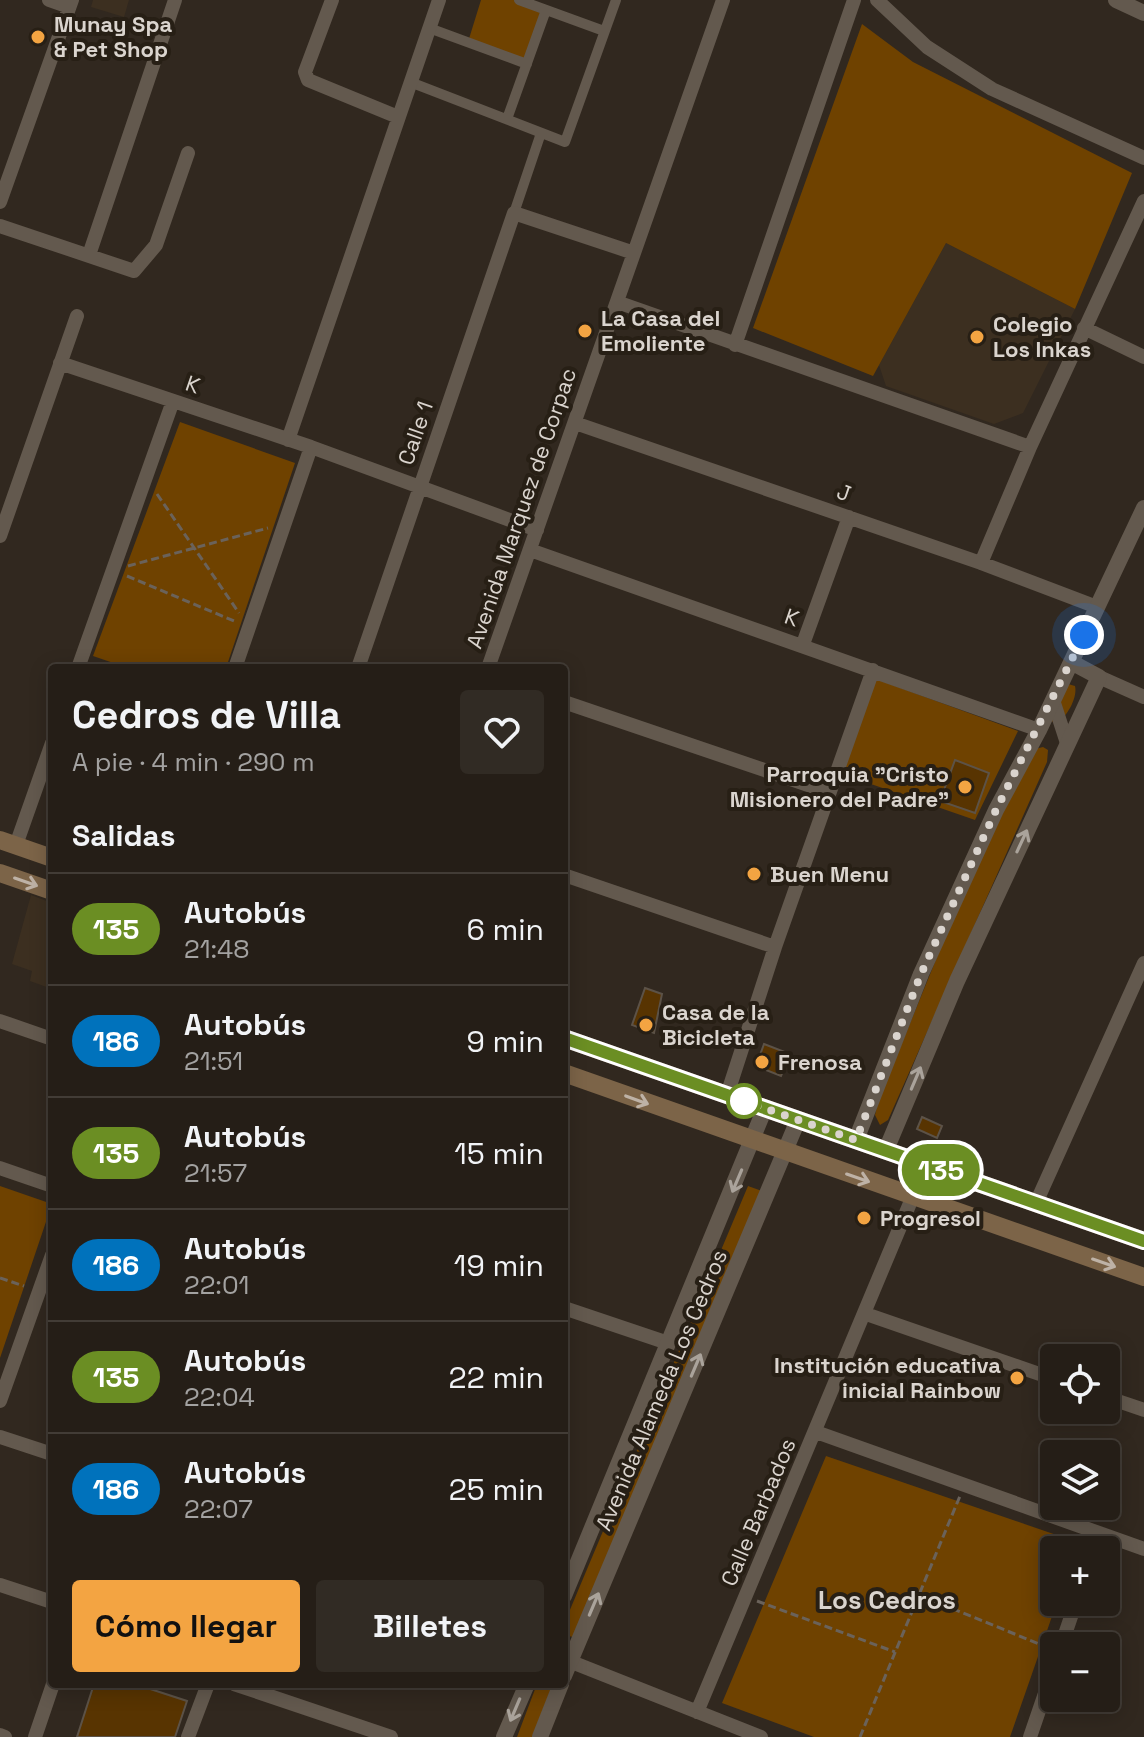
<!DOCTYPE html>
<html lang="es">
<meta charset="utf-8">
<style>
:root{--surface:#251e17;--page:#312b24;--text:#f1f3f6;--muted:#a3a2a1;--line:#423c36;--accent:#f3a442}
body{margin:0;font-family:"Space Grotesk",sans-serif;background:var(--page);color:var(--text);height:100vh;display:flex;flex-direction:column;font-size:30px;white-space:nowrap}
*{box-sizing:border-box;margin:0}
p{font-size:26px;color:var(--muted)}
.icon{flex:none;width:44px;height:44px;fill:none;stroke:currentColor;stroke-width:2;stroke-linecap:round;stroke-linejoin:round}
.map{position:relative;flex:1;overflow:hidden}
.drawer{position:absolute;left:48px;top:664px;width:520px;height:1024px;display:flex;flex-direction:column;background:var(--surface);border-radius:8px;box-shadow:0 4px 20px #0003,0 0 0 2px var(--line)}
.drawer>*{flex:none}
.badge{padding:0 16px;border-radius:26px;font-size:28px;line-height:52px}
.tools{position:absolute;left:1040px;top:1344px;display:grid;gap:16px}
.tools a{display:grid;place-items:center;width:80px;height:80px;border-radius:8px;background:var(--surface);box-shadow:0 4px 20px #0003,0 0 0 2px var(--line);font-size:40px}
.you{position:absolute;width:40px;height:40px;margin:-20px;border:6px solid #fff;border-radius:50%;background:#1a73e8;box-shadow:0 0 0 12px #1a73e833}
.map>.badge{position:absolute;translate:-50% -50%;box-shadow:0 0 0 4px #fff}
h2{padding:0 24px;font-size:30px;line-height:72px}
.round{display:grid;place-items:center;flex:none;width:84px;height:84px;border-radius:8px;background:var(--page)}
.overview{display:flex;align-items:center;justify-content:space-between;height:136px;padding:0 24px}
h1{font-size:38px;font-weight:700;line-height:60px}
.cta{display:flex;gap:16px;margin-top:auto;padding:16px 24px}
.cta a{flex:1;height:92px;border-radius:8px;background:var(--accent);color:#111;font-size:32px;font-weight:700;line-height:92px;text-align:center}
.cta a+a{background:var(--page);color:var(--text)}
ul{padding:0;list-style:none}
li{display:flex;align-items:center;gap:24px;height:112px;padding:0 24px;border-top:2px solid var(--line)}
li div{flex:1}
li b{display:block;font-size:30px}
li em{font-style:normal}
li .badge{min-width:88px;font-weight:700;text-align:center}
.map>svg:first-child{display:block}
</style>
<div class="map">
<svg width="1144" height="1737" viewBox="0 0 1144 1737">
<rect width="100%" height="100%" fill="#31281f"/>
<path fill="#3c2f20" d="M93,0H129L124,17L91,7Z
M946,243L1075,309L1023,413L994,424L886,386L879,365Z
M31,895L52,903V989L30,981L32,971L12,964Z"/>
<path fill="#6f4200" d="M481,0H519L546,10L527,64L468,42Z
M862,24L913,62L1132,173L1075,309L946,243L873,376L753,328Z
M180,422L295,463L226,668H128L93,656Z
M876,679L1018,731L975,820L842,774Z
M1068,684L1075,686C1078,698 1066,719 1055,724L1050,719Z
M1043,747L1048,750L1047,762L888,1120L880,1125L875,1115L878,1102L946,935L1028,757L1035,749Z
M0,1186L52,1204L0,1358Z
M748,1186L762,1191L575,1638L564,1634V1624Z
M826,1456L1077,1542L1075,1550H1054L1057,1602L1010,1737H814L722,1703Z
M537,1684H553L532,1737H517Z"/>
<path fill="#583401" stroke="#5c5247" stroke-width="2" d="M955,760L989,773L975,813L940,801Z
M645,988L662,994L654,1033L632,1025Z
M764,1044L790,1054L781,1076L756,1066Z
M922,1117L942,1126L937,1138L917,1129Z
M94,1684H135L187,1701L175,1737H77Z"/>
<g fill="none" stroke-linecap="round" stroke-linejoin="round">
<path stroke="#6a625a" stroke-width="3" stroke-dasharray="8 4" stroke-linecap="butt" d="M157,494L239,613
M128,566L268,528
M127,576L234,621
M0,1278L24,1286
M919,1595L1049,1648
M757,1601L895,1652
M860,1737L960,1496"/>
<path stroke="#63594e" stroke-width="10" d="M519,0L604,31
M429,28L527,64
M410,82L565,142L616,0
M507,119L546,10
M514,213L541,133"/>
<path stroke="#63594e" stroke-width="14" d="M49,0L69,7
M332,0L305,72L308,80L398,117
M877,0L927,47L992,89L1144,158
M0,202L72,0
M0,226L134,271L156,245L188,153
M89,255L175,0
M617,302L1030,447
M1084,328L1144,357
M735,345L854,0
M60,363L311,447L537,530
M575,423L981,563L1097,607
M288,440L439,0
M0,536L77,316
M530,550L1039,730
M981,563L1030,447L1144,201
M803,644L849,517
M78,668L173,401
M235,668L311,447
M358,668L514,213L634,253
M488,668L723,0
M1099,677L1144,697
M1053,700L1067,743
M564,702L829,792
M16,845L52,743
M564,875L775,947
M0,1021L52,1039
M727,1095L775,947L873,670
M0,1168L52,1186
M1036,1203L1144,963
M564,1308L668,1343
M866,1314L1054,1379
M1106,1397L1144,1410
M0,1401L52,1255
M816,1432L1144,1549
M0,1437L52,1454
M1094,1550L1100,1534
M0,1585L52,1602
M1061,1646L1076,1602
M564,1659L761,1737
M234,1684L391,1737
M697,1712L913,1196
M0,1735L5,1737
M35,1737L53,1684
M188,1737L208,1684
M1030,1737L1054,1667"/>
<path stroke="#63594e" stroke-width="16" d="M1116,0L1144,13
M856,1140L921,974L996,810L1039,730L1144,508
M886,1150L957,981L1099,677L1071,662
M564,1596L765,1108
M564,1676L798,1120
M504,1737L527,1684
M540,1737L561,1684"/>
<path stroke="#7c6448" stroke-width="18" d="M0,840L52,858
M0,873L52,891
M564,1038L1144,1241
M564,1073L1144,1277"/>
</g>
<defs><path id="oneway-shaft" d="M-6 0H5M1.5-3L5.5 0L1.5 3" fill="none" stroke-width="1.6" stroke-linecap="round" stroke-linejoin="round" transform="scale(2)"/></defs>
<g stroke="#aaa39b">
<use href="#oneway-shaft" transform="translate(1022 841) rotate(-65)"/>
<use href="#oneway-shaft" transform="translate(916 1078) rotate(-67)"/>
<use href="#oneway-shaft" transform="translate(737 1181) rotate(113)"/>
<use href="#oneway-shaft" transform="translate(696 1365) rotate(-67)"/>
<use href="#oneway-shaft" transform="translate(594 1604) rotate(-67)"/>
<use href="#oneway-shaft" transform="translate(515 1710) rotate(113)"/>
</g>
<g stroke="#beb2a6">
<use href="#oneway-shaft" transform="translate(26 882) rotate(19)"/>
<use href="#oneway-shaft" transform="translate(637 1100) rotate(20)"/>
<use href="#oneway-shaft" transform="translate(858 1178) rotate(19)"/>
<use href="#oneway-shaft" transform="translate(1104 1263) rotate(19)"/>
</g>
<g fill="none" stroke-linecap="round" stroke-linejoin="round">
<defs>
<path id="line" d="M564,1038L1144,1241"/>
</defs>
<use href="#line" stroke="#fff" stroke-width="18"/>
<use href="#line" stroke="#6b8e23" stroke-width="12"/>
<path stroke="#dad4ce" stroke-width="8" stroke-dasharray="0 14.4" d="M744,1101L856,1140L921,974L996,810L1084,635"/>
</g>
<g fill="#f3a442" stroke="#271f15" stroke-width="3">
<circle cx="38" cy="37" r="8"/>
<circle cx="585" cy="331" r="8"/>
<circle cx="977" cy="337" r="8"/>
<circle cx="965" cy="787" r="8"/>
<circle cx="754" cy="874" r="8"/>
<circle cx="646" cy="1025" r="8"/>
<circle cx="762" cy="1062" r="8"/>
<circle cx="864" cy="1218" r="8"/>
<circle cx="1017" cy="1378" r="8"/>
</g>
<circle fill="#fff" stroke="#6b8e23" stroke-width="4" cx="744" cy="1101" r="16"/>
<g text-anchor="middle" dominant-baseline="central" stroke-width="8" stroke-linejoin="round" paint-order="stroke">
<g font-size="22" font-weight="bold" fill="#dad4ce" stroke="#271f15" text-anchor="start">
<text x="54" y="24">Munay Spa<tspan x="54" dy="25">&amp; Pet Shop</tspan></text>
<text x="601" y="318">La Casa del<tspan x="601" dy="25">Emoliente</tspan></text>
<text x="993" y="324">Colegio<tspan x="993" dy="25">Los Inkas</tspan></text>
<text x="949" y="774" text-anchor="end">Parroquia "Cristo<tspan x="949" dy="25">Misionero del Padre"</tspan></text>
<text x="770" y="874">Buen Menu</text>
<text x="662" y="1012">Casa de la<tspan x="662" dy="25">Bicicleta</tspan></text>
<text x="778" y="1062">Frenosa</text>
<text x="880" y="1218">Progresol</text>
<text x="1001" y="1365" text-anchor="end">Institución educativa<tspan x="1001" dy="25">inicial Rainbow</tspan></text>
</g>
<g font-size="22" fill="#dad4ce" stroke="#271f15">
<text transform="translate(193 384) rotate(19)">K</text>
<text transform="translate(415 433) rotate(-71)">Calle 1</text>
<text transform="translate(844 492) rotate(19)">J</text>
<text transform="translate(521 508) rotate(-71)">Avenida Marquez de Corpac</text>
<text transform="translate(792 617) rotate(19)">K</text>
<text transform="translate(661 1390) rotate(-67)">Avenida Alameda Los Cedros</text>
<text transform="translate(758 1512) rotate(-67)">Calle Barbados</text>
</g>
<g font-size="26" font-weight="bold" fill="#dad4ce" stroke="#271f15">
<text x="887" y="1600">Los Cedros</text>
</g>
</g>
</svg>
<div class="tools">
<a><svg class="icon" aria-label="locate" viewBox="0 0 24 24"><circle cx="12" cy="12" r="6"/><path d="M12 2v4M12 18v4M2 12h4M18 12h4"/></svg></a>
<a><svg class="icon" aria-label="layers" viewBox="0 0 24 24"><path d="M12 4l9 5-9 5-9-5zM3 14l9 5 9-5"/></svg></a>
<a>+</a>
<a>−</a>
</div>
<div class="you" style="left:1084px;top:635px"></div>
<b class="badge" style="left:941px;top:1170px;background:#6b8e23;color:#fff">135</b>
<section class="drawer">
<div class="overview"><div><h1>Cedros de Villa</h1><p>A pie · 4 min · 290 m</p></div><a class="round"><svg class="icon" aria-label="heart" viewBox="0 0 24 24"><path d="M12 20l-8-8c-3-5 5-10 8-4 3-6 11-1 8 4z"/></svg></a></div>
<h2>Salidas</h2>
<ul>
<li><span class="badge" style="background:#6b8e23;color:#fff">135</span><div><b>Autobús</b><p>21:48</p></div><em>6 min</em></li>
<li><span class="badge" style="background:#0072bc;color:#fff">186</span><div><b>Autobús</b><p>21:51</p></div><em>9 min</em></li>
<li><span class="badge" style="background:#6b8e23;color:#fff">135</span><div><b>Autobús</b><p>21:57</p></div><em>15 min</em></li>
<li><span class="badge" style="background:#0072bc;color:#fff">186</span><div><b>Autobús</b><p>22:01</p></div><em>19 min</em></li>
<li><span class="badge" style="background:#6b8e23;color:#fff">135</span><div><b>Autobús</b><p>22:04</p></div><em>22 min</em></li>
<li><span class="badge" style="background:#0072bc;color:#fff">186</span><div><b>Autobús</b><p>22:07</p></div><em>25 min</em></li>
</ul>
<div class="cta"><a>Cómo llegar</a><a>Billetes</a></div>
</section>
</div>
